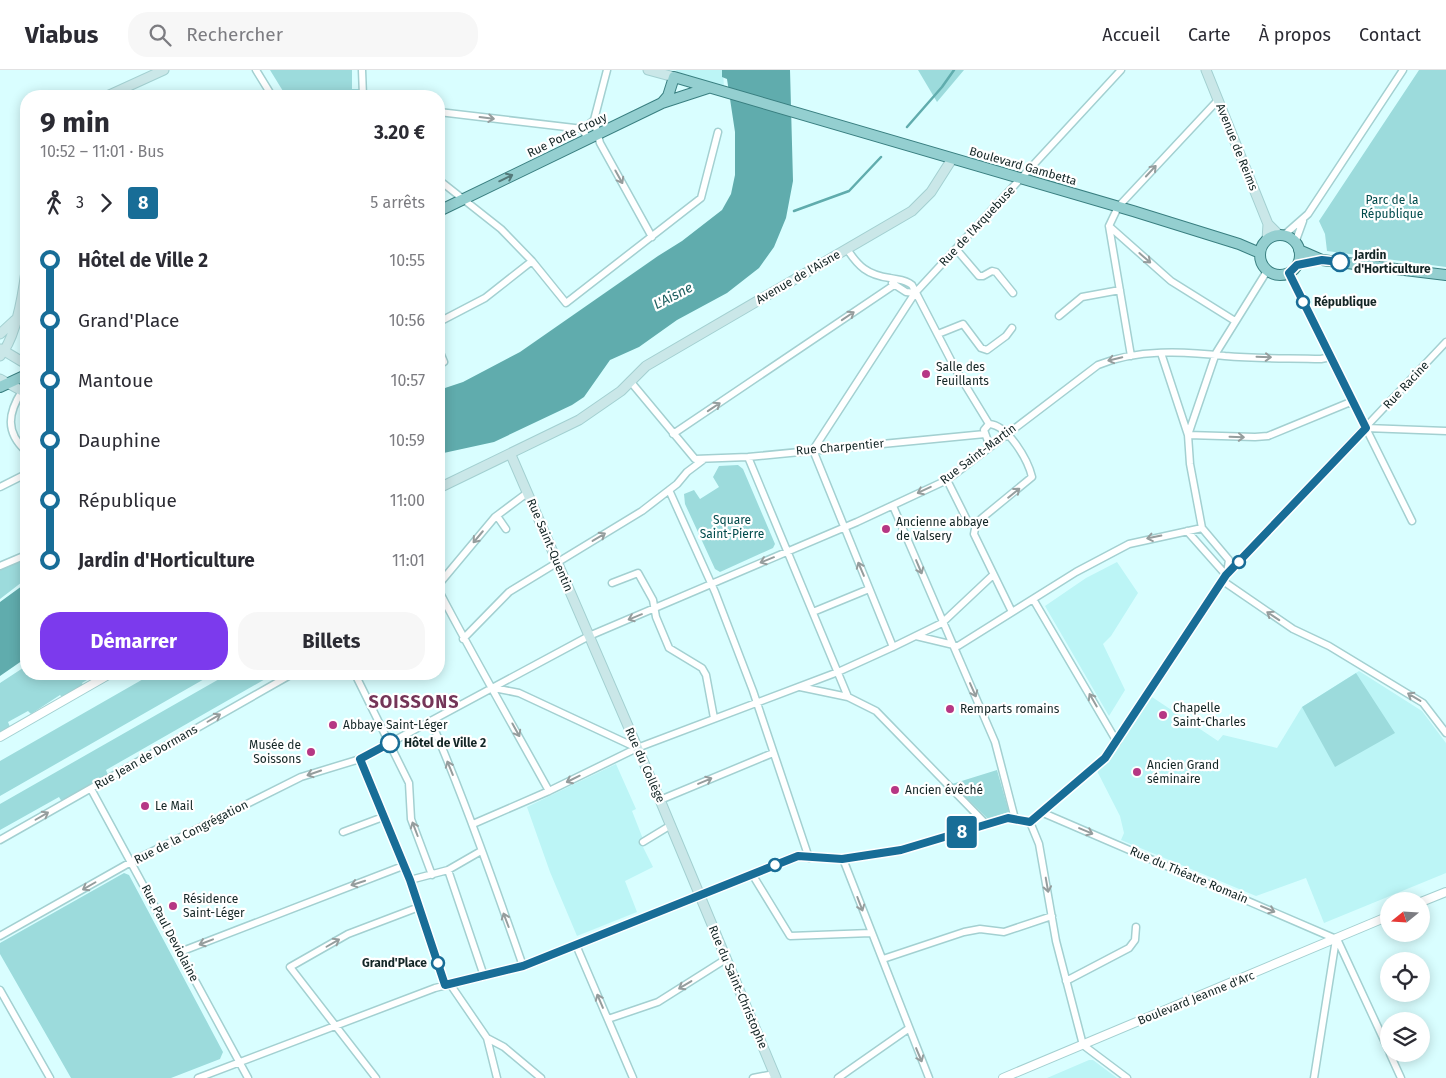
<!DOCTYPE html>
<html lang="fr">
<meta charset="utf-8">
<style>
:root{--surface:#fff;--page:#f7f7f7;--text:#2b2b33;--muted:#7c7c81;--line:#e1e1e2;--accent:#7c3aed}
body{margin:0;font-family:"Fira Sans",sans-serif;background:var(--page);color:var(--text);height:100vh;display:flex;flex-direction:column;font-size:19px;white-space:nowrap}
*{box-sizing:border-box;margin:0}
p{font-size:16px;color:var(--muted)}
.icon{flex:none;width:28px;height:28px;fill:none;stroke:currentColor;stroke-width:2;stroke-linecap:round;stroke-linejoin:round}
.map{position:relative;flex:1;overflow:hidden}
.details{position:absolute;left:20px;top:20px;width:425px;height:590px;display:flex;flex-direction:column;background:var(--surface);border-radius:20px;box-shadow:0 2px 12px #0003}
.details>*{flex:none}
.badge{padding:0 10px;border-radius:4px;font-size:18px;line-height:32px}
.needle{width:32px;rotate:252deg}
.buttons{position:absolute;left:1380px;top:822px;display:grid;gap:10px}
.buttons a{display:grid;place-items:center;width:50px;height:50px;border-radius:50%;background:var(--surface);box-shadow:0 2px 12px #0003;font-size:25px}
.map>.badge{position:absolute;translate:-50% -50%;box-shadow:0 0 0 2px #fff}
.legs{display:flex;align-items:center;gap:8px;height:55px;padding:0 20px;font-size:16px}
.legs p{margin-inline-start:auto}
.overview{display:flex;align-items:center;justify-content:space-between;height:85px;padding:0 20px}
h1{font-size:28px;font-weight:700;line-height:38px}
.button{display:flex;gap:10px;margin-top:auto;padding:10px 20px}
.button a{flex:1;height:58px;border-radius:20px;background:var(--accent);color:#fff;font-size:20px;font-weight:700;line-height:58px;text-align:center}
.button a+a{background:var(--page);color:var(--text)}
ul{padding:0 20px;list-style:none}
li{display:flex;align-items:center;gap:18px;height:60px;font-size:19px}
li i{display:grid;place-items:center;width:8px;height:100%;margin:0 6px;background:currentColor}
li i::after{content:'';width:12px;height:12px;margin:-6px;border:4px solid;border-radius:50%;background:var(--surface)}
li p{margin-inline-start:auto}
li:first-child i{background:linear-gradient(#0000 50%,currentColor 0)}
li:last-child i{background:linear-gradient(currentColor 50%,#0000 0)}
header{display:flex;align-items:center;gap:30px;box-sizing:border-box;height:70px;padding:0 25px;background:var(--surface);border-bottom:1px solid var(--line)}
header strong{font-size:24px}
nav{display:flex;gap:28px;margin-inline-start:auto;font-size:18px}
.search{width:350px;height:45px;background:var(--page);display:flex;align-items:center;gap:12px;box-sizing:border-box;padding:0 18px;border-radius:20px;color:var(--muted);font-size:19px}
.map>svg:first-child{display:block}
</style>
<header>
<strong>Viabus</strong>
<div class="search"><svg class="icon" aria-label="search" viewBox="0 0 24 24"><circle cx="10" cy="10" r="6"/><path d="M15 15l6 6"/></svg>Rechercher</div>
<nav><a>Accueil</a><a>Carte</a><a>À propos</a><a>Contact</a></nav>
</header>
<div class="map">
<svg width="1446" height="1008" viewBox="0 0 1446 1008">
<rect width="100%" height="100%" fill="#d9feff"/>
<path fill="#bcf5f6" d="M676,0H723L724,19L678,4Z
M1117,492L1138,523L1111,566L1103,574L1125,620L1109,646L1045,536L1086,508Z
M1359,601L1422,641L1446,673V803L1324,853L1306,808L1256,826L1121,770L1124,763L1120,746L1097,701L1109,692L1152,627L1218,671L1223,665L1277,678L1302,637Z
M616,694L636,739L632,741L643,769L640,771L653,797L625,811L637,842L577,866L550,802L527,737Z
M1089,990H1093L1117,1008H1047Z"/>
<path fill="#9cdbdc" d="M270,0H352V19H359V26H286Z
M918,0H964L937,32Z
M1419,0H1446V197L1327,181L1325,164L1319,151Z
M738,395L743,399L775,474L773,478L720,502L715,499L685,434L684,424L694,420L700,429L719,417L713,407L719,396Z
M26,488V509L0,529V499Z
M26,596V604H97L82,613L83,615L62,627L60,625L31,644L28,641L8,652L10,657L0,662V613Z
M1356,603L1395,663L1335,697L1302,637Z
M152,604H213L0,726V691Z
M228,604H274L106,700L108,705L62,732L59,727L0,760V734Z
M997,700L1009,742L988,749L952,714Z
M124,803L129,805L223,982L220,989L171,1008H71L0,884V873Z"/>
<path fill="#60acad" d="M722,0H790L793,111L786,148L774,177L759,198L727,223L677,250L639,277L610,290L584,327L572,335L494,372L439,384V320L463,312L520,282L658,186L682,171L722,140L731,124L735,105V62L727,9L722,7Z
M26,513V588L0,606V532Z"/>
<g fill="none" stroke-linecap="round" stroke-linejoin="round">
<path stroke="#60acad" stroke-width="2.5" d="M907,57L942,17L954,0
M794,141L849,121L881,87"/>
<defs>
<path id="minor" d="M256,0L272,26
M362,0L363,26
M607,0L594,50L600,73L652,167
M439,42L583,59L587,68
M583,59L594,50
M439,110L501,159L532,191L566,233L701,128L718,62
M1109,156L1171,211L1235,251
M1283,166L1308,144L1403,0
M1295,173L1303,151
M847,179C858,196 867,205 890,208C898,210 905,209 912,215L956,300L989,354
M956,179L979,206H983L992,201L996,202L1013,223
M1289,203L1412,451
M892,213L906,222L915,223
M1059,246L1082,227L1120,220
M439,252L485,228L532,191
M938,264L963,254L981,278L987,280L1006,266L1012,258
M439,280L444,292L439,295
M1161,283L1188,365L1190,394L1202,458L1229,490L1227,504
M1131,286L1109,156L1118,137L1218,30
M630,311L695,389L748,387L985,364
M22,321C8,343 5,362 26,381
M989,354L984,360L990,377
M1366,358L1446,361
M673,364L894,215
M1188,365L1216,283L1267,201
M1188,365L1255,367L1268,366L1353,331
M813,380L915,223L1121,0
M813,380L893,577
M748,387L848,627
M947,410L968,452L976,453
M0,417L26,404
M669,420L715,522L753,621L809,788
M893,436L995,672L1015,749
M497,446L506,459
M976,453L1032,407C1028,390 1008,355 989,354
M976,453L974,464L1012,542
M1187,461L1226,505
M0,496L26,485
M1223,511L1293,559L1329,576L1423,633L1446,663
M612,513L638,503L653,530L656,547L669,578L702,598L706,605L714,648
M439,514L495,447L527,423
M439,521C474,588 512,654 549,721
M1033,529L1117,672
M813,542L869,519
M916,566L958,576L1076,502L1129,474L1202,458
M463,569L509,522L642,441L677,414L687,402L703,390
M355,604L409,713L411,749L432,805
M800,617L848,627L876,641L987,755
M494,618L519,623L637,678
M431,651C465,731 494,813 523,896
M360,689L410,810L445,915
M91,719L248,1008
M660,730L773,683
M1041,742L1336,869
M1030,752L1039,774L1056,871L1083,975L1127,1008
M473,754L549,721L637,678L838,602L893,577L942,553L993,505
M343,762L383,747
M0,770L292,604
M643,772L671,755
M843,789L929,1008
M448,800L484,906
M752,804L790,866L871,863
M410,810L448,800L481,781
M0,866L131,792L301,707L360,689L589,566L857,452L947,410L1098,295C1137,279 1184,281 1225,286C1256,289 1289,288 1321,289L1331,287
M1337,869L1389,981
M576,875L633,1008
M180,882L403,796
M883,889L964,862L980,859L1004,862L1052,846
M1066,911L1129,878L1135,870L1136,857
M450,914L487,968L497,1008
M0,920L50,1008
M608,949L658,932L726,889
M487,968L504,977L541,1008
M1390,984L1401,1008
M198,1008L435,918L523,896L798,786L843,789L901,780L1008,748L1030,752L1105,688L1226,505L1446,272
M376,1008L290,897L348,864L419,837
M753,1008L774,1004
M838,1008L908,959
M1314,1008L1336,869"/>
<path id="tertiary" d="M0,667L110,604
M1421,832L1446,822
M1003,1008L1389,846"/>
<path id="secondary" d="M648,0L674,7
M1206,0L1268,154L1267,170
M107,26L164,0
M1268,154L1279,165
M0,264L15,250
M1,279L26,294
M0,286C16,268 23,224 26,201
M0,309L26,323
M511,385L660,730L776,1008
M439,418L579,350L621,321L646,296L912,141L931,122L952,89"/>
<path id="primary" d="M662,33L668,26L674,7L1133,141L1239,174L1260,183
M439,141L662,33L708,18
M1260 185a20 20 0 1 1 40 0a20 20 0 1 1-40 0Z
M1299,180L1322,190L1446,205
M0,317L26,305"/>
</defs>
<use href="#minor" stroke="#a3d0d1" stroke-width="9"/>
<use href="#tertiary" stroke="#a3d0d1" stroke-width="10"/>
<use href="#secondary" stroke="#a3d0d1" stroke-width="11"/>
<use href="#primary" stroke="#397f80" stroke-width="12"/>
<use href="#minor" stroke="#fff" stroke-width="6"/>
<use href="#tertiary" stroke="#fff" stroke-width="8"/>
<use href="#secondary" stroke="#cae7e8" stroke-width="9"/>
<use href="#primary" stroke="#94cfd0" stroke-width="10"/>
</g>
<defs><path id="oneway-shaft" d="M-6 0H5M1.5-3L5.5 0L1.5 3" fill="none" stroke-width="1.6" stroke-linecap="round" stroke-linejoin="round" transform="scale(1.25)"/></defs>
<g stroke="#959d9d">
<use href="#oneway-shaft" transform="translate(487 48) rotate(7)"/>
<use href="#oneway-shaft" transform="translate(1151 101) rotate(-47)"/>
<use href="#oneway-shaft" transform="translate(619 107) rotate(61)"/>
<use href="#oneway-shaft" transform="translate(1145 188) rotate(41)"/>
<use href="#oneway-shaft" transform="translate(848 246) rotate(-34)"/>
<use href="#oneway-shaft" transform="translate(1264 287) rotate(2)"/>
<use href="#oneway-shaft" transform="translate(1115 289) rotate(166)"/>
<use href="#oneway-shaft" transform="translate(714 337) rotate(-34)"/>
<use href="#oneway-shaft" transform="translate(1237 367) rotate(2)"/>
<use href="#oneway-shaft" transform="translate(924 420) rotate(155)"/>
<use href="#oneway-shaft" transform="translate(1014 423) rotate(-39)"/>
<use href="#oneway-shaft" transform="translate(478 467) rotate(130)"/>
<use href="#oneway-shaft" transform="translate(599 467) rotate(-31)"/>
<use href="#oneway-shaft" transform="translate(1154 467) rotate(169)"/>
<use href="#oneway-shaft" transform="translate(767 490) rotate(158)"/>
<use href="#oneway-shaft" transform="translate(919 497) rotate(67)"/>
<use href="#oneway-shaft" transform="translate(861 499) rotate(-113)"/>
<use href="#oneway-shaft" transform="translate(1273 546) rotate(-146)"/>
<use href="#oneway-shaft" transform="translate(635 547) rotate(158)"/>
<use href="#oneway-shaft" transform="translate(973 620) rotate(66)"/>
<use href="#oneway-shaft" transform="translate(1414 627) rotate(-149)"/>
<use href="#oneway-shaft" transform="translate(1093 630) rotate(-120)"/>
<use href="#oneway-shaft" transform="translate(214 648) rotate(-30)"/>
<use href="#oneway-shaft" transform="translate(516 660) rotate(61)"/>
<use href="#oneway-shaft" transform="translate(450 698) rotate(-112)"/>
<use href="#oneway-shaft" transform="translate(314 703) rotate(161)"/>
<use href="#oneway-shaft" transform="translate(573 709) rotate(154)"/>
<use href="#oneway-shaft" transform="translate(705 711) rotate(-23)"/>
<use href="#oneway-shaft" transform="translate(42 746) rotate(-30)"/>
<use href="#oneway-shaft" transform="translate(415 759) rotate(-111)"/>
<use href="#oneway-shaft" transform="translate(1086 761) rotate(23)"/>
<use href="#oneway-shaft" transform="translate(358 813) rotate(162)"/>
<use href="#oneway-shaft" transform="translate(1047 815) rotate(80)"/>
<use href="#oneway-shaft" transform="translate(89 816) rotate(150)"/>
<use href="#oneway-shaft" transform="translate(860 834) rotate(69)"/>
<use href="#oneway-shaft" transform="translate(1268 839) rotate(23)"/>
<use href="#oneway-shaft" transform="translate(506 850) rotate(-111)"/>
<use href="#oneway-shaft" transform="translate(206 872) rotate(159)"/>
<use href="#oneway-shaft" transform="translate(333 873) rotate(-30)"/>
<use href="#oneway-shaft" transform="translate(685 915) rotate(149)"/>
<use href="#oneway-shaft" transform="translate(600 931) rotate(-113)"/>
<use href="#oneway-shaft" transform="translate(919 985) rotate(67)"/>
</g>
<use stroke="#547a7a" href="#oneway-shaft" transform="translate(506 108) rotate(-26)"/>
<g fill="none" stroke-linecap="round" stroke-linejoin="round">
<defs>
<path id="line-1" d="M390,673L360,689L410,810L445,915L523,896L798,786L842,789L901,780L1008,748L1030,752L1105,688L1226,505L1366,358L1289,203L1297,195L1322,190L1340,192"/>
</defs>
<use href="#line-1" stroke="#fff" stroke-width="11"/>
<use href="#line-1" stroke="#186d97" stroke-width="8"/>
</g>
<g fill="#fff" stroke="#186d97" stroke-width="2.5">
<circle cx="1340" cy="192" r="9"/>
<circle cx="1303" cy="232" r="6"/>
<circle cx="1239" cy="492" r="6"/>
<circle cx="390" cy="673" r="9"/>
<circle cx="775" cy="795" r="6"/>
<circle cx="438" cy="893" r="6"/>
</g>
<g fill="#b63784" stroke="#fff" stroke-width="2">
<circle cx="926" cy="304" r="5"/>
<circle cx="886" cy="459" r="5"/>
<circle cx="950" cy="639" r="5"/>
<circle cx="1163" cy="645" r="5"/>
<circle cx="333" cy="655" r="5"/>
<circle cx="311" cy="682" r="5"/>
<circle cx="1137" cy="702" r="5"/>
<circle cx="895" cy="720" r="5"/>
<circle cx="145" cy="736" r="5"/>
<circle cx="173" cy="836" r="5"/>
</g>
<g text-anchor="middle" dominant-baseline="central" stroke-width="4.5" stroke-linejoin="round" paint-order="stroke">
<g font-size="12" fill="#132525" stroke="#fff">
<text transform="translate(567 65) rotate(-26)">Rue Porte Crouy</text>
<text transform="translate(1237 77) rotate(68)">Avenue de Reims</text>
<text transform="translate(1023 96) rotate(16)">Boulevard Gambetta</text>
<text transform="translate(977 156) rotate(-47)">Rue de l'Arquebuse</text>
<text transform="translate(798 207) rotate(-30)">Avenue de l'Aisne</text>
<text transform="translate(1406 315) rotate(-47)">Rue Racine</text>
<text transform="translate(840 377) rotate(-5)">Rue Charpentier</text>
<text transform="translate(978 384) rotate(-37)">Rue Saint-Martin</text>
<text transform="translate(550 475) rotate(67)">Rue Saint-Quentin</text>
<text transform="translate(146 687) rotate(-30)">Rue Jean de Dormans</text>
<text transform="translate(645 695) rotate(66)">Rue du Collège</text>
<text transform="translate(191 762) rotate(-27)">Rue de la Congrégation</text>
<text transform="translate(1189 805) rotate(23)">Rue du Théatre Romain</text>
<text transform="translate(170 863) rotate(62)">Rue Paul Deviolaine</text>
<text transform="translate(738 917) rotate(67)">Rue du Saint-Christophe</text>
<text transform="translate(1196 928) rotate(-22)">Boulevard Jeanne d'Arc</text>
</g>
<g font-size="12" fill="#014b4c" stroke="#fff">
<text x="1392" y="130">Parc de la<tspan x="1392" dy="14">République</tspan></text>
<text x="732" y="450">Square<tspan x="732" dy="14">Saint-Pierre</tspan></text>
</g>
<g font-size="12" font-weight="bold" fill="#132525" stroke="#fff" text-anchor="start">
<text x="1354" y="185">Jardin<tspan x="1354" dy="14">d'Horticulture</tspan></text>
<text x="1314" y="232">République</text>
<text x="404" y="673">Hôtel de Ville 2</text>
<text x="427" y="893" text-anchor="end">Grand'Place</text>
</g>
<g font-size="12" fill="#132525" stroke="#fff" text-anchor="start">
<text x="936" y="297">Salle des<tspan x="936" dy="14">Feuillants</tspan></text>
<text x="896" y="452">Ancienne abbaye<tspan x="896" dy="14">de Valsery</tspan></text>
<text x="1173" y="638">Chapelle<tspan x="1173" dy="14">Saint-Charles</tspan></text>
<text x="960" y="639">Remparts romains</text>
<text x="343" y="655">Abbaye Saint-Léger</text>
<text x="301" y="675" text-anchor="end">Musée de<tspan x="301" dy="14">Soissons</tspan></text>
<text x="1147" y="695">Ancien Grand<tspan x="1147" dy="14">séminaire</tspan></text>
<text x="905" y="720">Ancien évêché</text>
<text x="155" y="736">Le Mail</text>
<text x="183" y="829">Résidence<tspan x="183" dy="14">Saint-Léger</tspan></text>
</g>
<g font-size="14" font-style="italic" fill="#226263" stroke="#fff">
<text transform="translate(673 226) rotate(-27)">L'Aisne</text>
</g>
<g font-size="18" font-weight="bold" letter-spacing="1" fill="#743558" stroke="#fff">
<text x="414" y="632">SOISSONS</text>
</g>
</g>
</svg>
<div class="buttons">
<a><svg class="needle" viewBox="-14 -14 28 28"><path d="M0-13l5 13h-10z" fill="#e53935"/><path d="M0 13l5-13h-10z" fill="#7c7c81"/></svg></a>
<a><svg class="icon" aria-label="locate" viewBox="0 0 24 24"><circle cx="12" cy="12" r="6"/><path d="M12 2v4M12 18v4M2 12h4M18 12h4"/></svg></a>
<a><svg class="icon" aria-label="layers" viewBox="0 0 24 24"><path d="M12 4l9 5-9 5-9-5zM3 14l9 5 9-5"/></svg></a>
</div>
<b class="badge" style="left:962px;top:762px;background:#186d97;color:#fff">8</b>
<section class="details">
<div class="overview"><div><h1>9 min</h1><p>10:52 – 11:01 · Bus</p></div><b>3.20 €</b></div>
<div class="legs"><svg class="icon" aria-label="walk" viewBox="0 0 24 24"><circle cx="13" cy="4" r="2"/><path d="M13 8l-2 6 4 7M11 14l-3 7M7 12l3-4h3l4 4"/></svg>3<svg class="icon" aria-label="forward" viewBox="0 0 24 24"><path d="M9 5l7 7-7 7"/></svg><b class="badge" style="background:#186d97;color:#fff">8</b><p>5 arrêts</p></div>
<ul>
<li><i style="color:#186d97"></i><b>Hôtel de Ville 2</b><p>10:55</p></li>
<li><i style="color:#186d97"></i><span>Grand'Place</span><p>10:56</p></li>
<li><i style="color:#186d97"></i><span>Mantoue</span><p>10:57</p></li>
<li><i style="color:#186d97"></i><span>Dauphine</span><p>10:59</p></li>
<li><i style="color:#186d97"></i><span>République</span><p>11:00</p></li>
<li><i style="color:#186d97"></i><b>Jardin d'Horticulture</b><p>11:01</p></li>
</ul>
<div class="button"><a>Démarrer</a><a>Billets</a></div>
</section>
</div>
